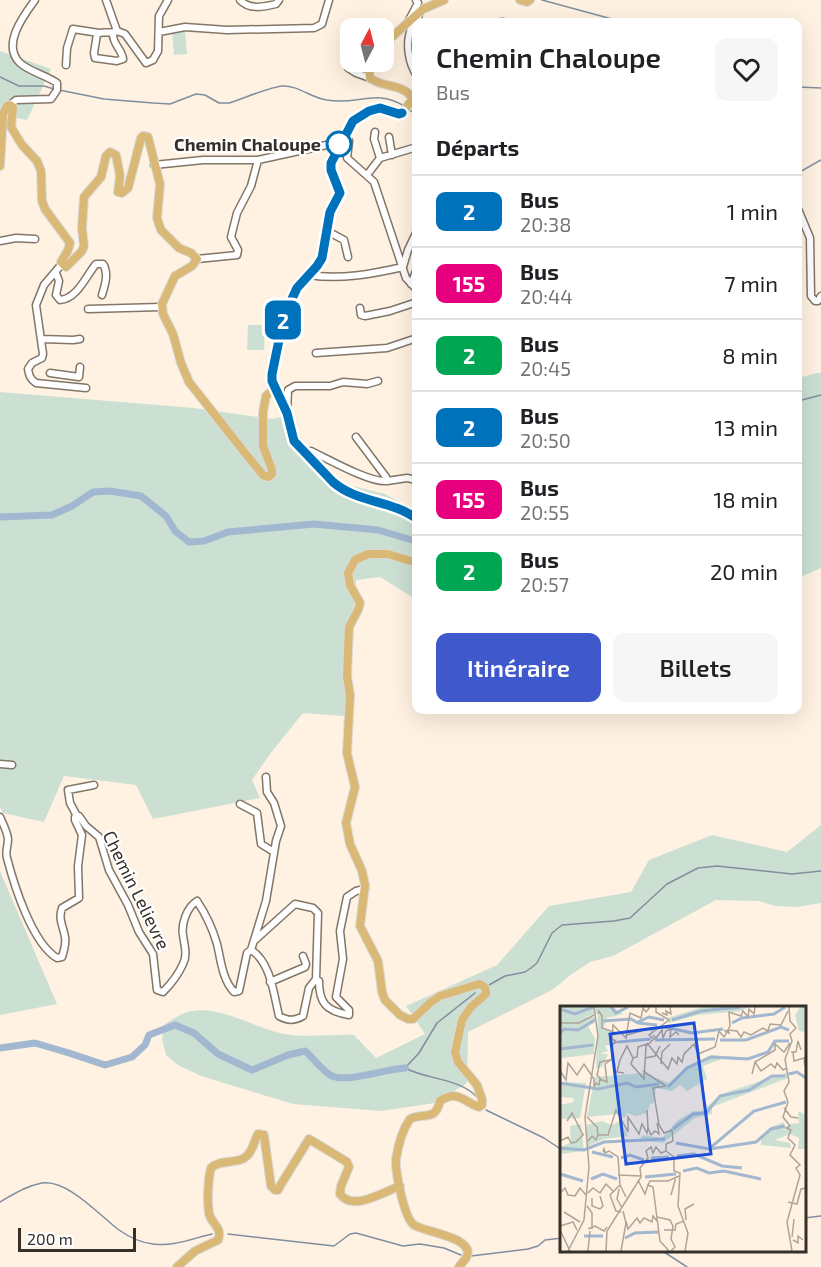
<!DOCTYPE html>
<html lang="fr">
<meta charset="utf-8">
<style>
:root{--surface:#fff;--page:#f6f6f6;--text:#202124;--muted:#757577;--line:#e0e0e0;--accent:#3f59cc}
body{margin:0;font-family:"Exo 2",sans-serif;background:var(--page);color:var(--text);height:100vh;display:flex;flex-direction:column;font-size:22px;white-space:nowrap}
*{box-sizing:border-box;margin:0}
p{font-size:20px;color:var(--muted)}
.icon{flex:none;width:33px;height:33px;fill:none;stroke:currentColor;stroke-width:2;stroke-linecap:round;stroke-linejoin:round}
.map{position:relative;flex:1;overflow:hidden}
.drawer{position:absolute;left:412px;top:18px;width:390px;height:696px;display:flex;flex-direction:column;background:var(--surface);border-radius:12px;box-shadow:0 6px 24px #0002}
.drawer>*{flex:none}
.badge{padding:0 12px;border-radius:9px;font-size:21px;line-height:39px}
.needle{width:39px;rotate:7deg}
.buttons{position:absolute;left:340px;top:18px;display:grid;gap:12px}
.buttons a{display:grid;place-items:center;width:54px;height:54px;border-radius:12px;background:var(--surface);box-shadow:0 6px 24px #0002;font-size:30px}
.scale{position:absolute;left:18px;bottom:15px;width:118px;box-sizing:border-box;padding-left:6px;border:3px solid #35302a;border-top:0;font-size:16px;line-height:21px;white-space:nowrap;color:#35302a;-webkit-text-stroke:4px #fff;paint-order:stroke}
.map>.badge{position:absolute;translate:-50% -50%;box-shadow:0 0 0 3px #fff}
h2{padding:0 24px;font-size:22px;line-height:54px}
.round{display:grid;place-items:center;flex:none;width:63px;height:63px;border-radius:12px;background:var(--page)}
.summary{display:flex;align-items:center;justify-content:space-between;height:102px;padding:0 24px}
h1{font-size:28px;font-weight:600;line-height:45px}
.primary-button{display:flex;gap:12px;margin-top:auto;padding:12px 24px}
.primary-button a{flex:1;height:69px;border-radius:12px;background:var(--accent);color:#fff;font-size:24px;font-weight:600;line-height:69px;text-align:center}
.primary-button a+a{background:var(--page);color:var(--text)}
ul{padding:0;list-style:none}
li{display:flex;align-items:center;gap:18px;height:72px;padding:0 24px;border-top:2px solid var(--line)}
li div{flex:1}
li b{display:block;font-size:22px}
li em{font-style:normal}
li .badge{min-width:66px;font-weight:700;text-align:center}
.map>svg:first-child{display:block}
</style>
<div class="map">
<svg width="821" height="1267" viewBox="0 0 821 1267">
<rect width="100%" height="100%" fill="#fff2e2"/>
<path fill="#cbe0d3" d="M185,31L187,54L174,55L172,32Z
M0,51L51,69L27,120L0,114Z
M248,325H265L264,350H247Z
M817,373H821V568L798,578V378Z
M0,392L194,408L273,419L292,414V421L308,451L340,483L385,494L417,511V600L380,577L356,580L344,716L303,713L270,754L252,780L260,798L153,819L136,785L64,776L44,822L3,813L0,807Z
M821,825V903L797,907L775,906L759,901L716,900L613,956L590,962L572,974L552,990L468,1032L467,1083L435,1103L381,1111L293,1104L201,1076L178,1065L166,1055L162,1039L164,1025C169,1022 174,1018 180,1015C213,999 252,1028 284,1034C307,1038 331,1034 354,1035L376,1058L425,1034L406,1006L497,965L549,906L631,892L649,860L712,835L787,852Z
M0,871L57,1004L0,1015Z"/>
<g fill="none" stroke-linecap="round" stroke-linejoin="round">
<path stroke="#818e9e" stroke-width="1.5" d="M542,0L623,22
M0,77L19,86H44L54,89
M798,87L821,88
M59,90L104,99L153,103L170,104L196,94L205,95L219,103H229C242,99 270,87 282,86C298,85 311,98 327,100C356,106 376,88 404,106
M408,109L417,115
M798,173L821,160
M798,401L821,395
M412,540L417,542
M489,985L505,976L525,972L531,968L537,963L552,933L562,925L614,921L630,918L667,884L698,868L717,866L792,874L821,871
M475,993L437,1023L419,1053L405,1068C428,1080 459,1078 477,1097
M486,1110L544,1138L562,1150
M0,1202C14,1194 26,1186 42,1183C68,1179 101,1217 119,1230C129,1237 142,1243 153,1244C173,1247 194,1238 212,1234
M804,1218L821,1216
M228,1234L334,1246L350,1234L356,1233L403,1246L420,1244L444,1248L461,1255
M644,1250H647
M661,1250L687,1267
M471,1256L528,1249L538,1246L545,1240L562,1238"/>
<path stroke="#a2b7d0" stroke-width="7" d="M0,517L52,515L72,506L93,492L110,491L141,496L166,516L175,531L189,542L204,541L228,532L314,524L378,530L412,540
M0,1048L35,1043L69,1053L105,1065L132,1057L145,1045L149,1035L175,1025L194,1033L218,1054L252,1070L288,1055L305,1051C313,1058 321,1069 330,1075C345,1084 385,1069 405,1068"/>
<defs>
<path id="minor" d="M106,0L117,31L125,34L146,63L153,60L158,51L159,16L168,0
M240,0C249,10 264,7 276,4L279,0
M409,20L418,3L416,0
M502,22H503
M159,32L185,27L227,30L314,28L322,24L329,0
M113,33C112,44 122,49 123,59L117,61L95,58L94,53L97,34C103,30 111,35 117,31
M347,54L348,68L356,73L370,78
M66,65L67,48L73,29L99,33
M417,76C409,64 405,44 411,29C414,22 419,21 419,12
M10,105L16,100L51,99L57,90V83C46,75 30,72 20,63C1,45 24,15 35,0
M375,132L374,139L380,158
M345,135L349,141L347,158L374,182L406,278L417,290
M389,137L392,155
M154,165L203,160H258
M367,175L380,158L417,147
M798,209L810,238L811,296L815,301H818L821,296
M327,231L344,240L348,257
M0,241L16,238L35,239
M197,259L237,255L238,250L231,237L237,213L251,186L258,160L331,144L339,145
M61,265L44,285L36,305L43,354L42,358L32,363L28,369C29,375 30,379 36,383L86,388
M56,273L59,281L56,295L60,300C77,299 86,276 96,264H103C109,273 105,285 102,295
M309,275C340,280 372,274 403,267L408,250L417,231
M411,284L417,269
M360,308L361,315L365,316L390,311L417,302
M88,309L161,307
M41,339L73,340L80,339
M316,353L387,348L417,338
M50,373L79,377L80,367
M287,413L288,390L295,386H330L343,382L367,384L378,381
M304,454L311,451C328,459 370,483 387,481L386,477L356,437
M387,481L407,478L417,480
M0,764L12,765
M240,804L257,813L261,844L274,852
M77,816L70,803L68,790L94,785
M0,817C3,824 7,831 8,839C8,846 5,852 7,858C14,885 32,943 57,958L62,957C64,951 66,943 65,937C63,925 58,920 62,908L79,898L78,866L82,835L75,820V817L79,816L86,826L99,837L109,870L128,905L139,932L153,954L157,990L163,992C170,985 179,973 183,964C188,954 184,945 183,935C181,924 187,907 197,901C205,913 213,930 217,944C221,960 222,979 234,992L239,991L247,953L251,950C271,962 274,996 279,1016C288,1021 294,1021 303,1016L309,988L316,979L319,981C319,1003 326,1011 349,1015V1010L336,997L343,959L340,931L347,897L356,891L365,889
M254,941L295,904L313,908L318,913L316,979
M251,950L266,901L276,841L281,826L274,803L267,792L266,777
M270,982L305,967L306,964L303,956"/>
<path id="major" d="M520,0L527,2L530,0
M384,44L423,9L444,0
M373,62L369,70L370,78C382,88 401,83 412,97V100L401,114L380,108L369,111L353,121L331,163V170L338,184L340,193L330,212L322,258L317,266L297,289L284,316L272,374V381L287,413L294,441L333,482C357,503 392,500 417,519
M0,166L3,114L7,106L10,105L13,107L11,127L22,145L37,161L41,171L42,201L45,209L70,243L68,250L61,262L66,267L82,251L84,246L82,228L84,197L101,177L106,156L110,152L116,155L120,176L118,192L122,193L128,188L141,138L143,136L148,137L160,184L157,218L161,230L179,248L191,253L197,259L192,266L175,276L162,304L163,314L173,334L181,363L189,382L245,453L263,475L268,477L272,474V470L263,446V412L266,396L275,388
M417,563L388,554H368L355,560L348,573L350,585L360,603L358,610L349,627L347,676L350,695L347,753L355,787L346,823L350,844L362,871L365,885L360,926L378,961L382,992L385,1000L400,1015L408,1019H413L431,1002L440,996L479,984C485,986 486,988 486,994L471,1007L462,1020L455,1052L458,1062L477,1085L482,1099V1105L479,1107C463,1102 459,1089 440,1101C435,1122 425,1112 410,1119C403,1129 398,1146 396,1159C395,1171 404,1218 414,1225C424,1232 474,1237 467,1256C466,1259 461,1264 459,1267
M177,1267L195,1251L218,1240C223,1227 211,1224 209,1213C207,1200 208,1180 211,1168C222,1157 241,1167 250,1152C254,1146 255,1139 258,1134L264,1135L271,1186L275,1190H278L280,1186L309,1139L347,1162L349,1167L341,1186L340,1194C353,1212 383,1192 400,1186"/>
</defs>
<use href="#minor" stroke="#827668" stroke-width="9"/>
<use href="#major" stroke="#dbdad9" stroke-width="10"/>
<use href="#minor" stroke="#fff" stroke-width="6"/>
<use href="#major" stroke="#dab876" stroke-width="8"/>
</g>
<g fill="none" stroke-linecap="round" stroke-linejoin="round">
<defs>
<path id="line" d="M402,113L399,114L380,108L369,111L353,121L331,163V170L340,193L330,212L322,258L317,266L297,288L284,316L272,374V381L287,413L294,441L333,482C357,503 392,500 417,519"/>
</defs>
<use href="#line" stroke="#fff" stroke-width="14"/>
<use href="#line" stroke="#0072bc" stroke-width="9"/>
</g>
<circle fill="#fff" stroke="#0072bc" stroke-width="3" cx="339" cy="144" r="12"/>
<g text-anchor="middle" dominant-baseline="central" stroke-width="4.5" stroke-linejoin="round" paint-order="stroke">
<g font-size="18" font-weight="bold" fill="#35302a" stroke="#fff" text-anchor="end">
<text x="321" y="144">Chemin Chaloupe</text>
</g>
<g font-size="18" fill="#35302a" stroke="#fff">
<text transform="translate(137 890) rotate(64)">Chemin Lelievre</text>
</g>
</g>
<g transform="translate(560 1006)">
<rect width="246" height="246" fill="#fff2e2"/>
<path d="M0,1H53L63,8L47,12L43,24L49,23V31L56,34L54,40L45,39L48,45L40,48H48L42,61L36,62L38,7L25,11H35L34,17L28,20L35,33L34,48L2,52ZM143,1H188L182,5L138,9L109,17L107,12ZM240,1H246V26L239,25L235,9ZM151,49L193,52L162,53L143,60L147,73L127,85L120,79L112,85L96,82L94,97L90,98L87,107L76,110L67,107L65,112L58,108L27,111L35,71L83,67L109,77L127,61ZM229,66L228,72L152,101V108L135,112L103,137L80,134L83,129L102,132L118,114L134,105H142L161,88ZM0,76L26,77L20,112L0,113V99L14,96L13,92L0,91ZM238,105L246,109V143H238L239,132L230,128L215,134L230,137L231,142L201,139V131L211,121L224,116L225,125L230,118L239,117ZM42,115L52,119L60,115L68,130L44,133L28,140L26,119ZM21,118L24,145L0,148V142L11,136L10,120Z" fill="#cbe0d3"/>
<path fill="none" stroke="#a2b7d0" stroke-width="3" d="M51,1L56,7L68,1M0,3L15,8L33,1M112,14L141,5L181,1M43,15L71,13L78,17M78,16L89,11L104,14M78,17L97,19M172,17L182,12L214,8L225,1M105,21L132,27L163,23M0,27L4,23L18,24L35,14M95,34L155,33M160,34H186L221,21L229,24M58,36L91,33M0,43L33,39M229,68L237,66L246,72M0,77L38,83L67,77L76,81L99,78M108,81L127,62L151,51L188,53L208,46L215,35H229M113,123L133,108L146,107L160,90L189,84L212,70H225M116,137L149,143L194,105L226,96M0,142L24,144L44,136L105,133M150,143L196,136L211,123L225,120M32,146L53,151M117,150L134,148L162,160L182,162M61,152L70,149L84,154M91,152L109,151M123,165L137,162L149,167L164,165L201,173M0,168L23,175M85,171L116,168M31,173L43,168L57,173M24,230H43M65,232L75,227L98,226"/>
<path fill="none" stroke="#aea498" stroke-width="1.5" d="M229,1L230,15L236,22L230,28L232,35L225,53L229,76L224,85L228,96L223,111L230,120L226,122L231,124L228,132L235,139L230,149L240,159L236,162L240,169L227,216L232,245M102,7L107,9L106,5L111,8L110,1M38,8L39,5L42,10V22L54,26M0,17H19L34,9M164,24L169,27L168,24L177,25L181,31L184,26L191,29L203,22L208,25L210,18L221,19L228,5M67,29L91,22L92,25M93,29L96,32L102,24L103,32L106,25L111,23L110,31L116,26L119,29M87,37L108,63L112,52L117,58L118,51L122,56L124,48L134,38L138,48L155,41L159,25L164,31L170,20L169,6L181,10L183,5L188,11L189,3L194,8L195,1M52,38L57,36L52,33L53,19L66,32L70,7L81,12L83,2L86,6L90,1M231,46H236L238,35L241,44M233,46L234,55L244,52L245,60M73,52L77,51L78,41L87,38M85,52L95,50L100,40M60,54L57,66L64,67M60,54L67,40L73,52L71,58L84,73L86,40L94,33L89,29L109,14L96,6V1M195,56L215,44V38L224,46L230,37M101,58L102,46L110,38M83,65L106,80M192,68L195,56L201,65L211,58L215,62L217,57L223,64L227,62M0,70L1,66L6,74L8,57L17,69L24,58L34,73V81L36,77L39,79L40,73L47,76L45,58L52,53V38M41,73L37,69L40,56L50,54M106,80L93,82L99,119L104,127L112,124L113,135L106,138V145M224,102L231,111L238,112M87,104L88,122M27,111L37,121L38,129M7,115L12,107L23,129M68,126V111L79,128L82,118L87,127L88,122L91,129L95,125L99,128L97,117M0,135L8,131L11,137L16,136L24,128M28,135L32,130L36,134L38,129H48L56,104L68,126M106,145L114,151V165L120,167L118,200L128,227L125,245M43,146L44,143L45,147L49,145L58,151L60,179M58,169L81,170M78,174L85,188L88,179L93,181L100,235L109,245M88,179L90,175H108L119,170M59,183L57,193L62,202M0,187L5,182L8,189L15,190L20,182L26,189M28,187L33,182L40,187L46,178L53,185M111,189L116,171M32,192V200L40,203L43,200L40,190M228,196L237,198L241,183L246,182M27,200L32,207V223M4,206L20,216M61,206L56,205L50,189L60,179L66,191M97,211L110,214L113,220L111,233L115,241L111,245M126,214L125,203L134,198M66,215L68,223L77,212L80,217L84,212L92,216L93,210L97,215M0,220L13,216L17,224M28,223L35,220L44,225L47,221M0,224L10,245M104,224H115L116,218L124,215M232,231L234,213M233,234L238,237V230L243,234M8,245L24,214L29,161L25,111L38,30L34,1M28,245L30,225M46,245L47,225L81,171L80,162L88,152L86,145L91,141L93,147L96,141L101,147L106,145M61,245L66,217L63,205"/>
<path fill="#1d4ed8" fill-opacity="0.15" stroke="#1d4ed8" stroke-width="3" d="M134,17L151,148L66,158L50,28Z"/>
<rect width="246" height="246" fill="none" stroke="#35302a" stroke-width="3"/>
</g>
</svg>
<div class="buttons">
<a><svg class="needle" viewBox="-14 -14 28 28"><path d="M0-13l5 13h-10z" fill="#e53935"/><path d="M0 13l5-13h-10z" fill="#757577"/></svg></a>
</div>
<div class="scale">200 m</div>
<b class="badge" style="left:283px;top:320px;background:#0072bc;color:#fff">2</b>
<section class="drawer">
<div class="summary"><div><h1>Chemin Chaloupe</h1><p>Bus</p></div><a class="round"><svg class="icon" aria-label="heart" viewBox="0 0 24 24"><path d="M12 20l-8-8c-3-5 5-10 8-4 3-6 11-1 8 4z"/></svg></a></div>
<h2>Départs</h2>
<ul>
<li><span class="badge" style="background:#0072bc;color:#fff">2</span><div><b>Bus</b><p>20:38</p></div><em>1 min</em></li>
<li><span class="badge" style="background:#e6007e;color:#fff">155</span><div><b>Bus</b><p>20:44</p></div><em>7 min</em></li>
<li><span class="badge" style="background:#00a651;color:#fff">2</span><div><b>Bus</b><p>20:45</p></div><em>8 min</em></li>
<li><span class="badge" style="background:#0072bc;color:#fff">2</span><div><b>Bus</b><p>20:50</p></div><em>13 min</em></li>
<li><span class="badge" style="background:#e6007e;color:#fff">155</span><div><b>Bus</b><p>20:55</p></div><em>18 min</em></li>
<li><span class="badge" style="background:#00a651;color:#fff">2</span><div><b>Bus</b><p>20:57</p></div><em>20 min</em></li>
</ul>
<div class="primary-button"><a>Itinéraire</a><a>Billets</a></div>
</section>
</div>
